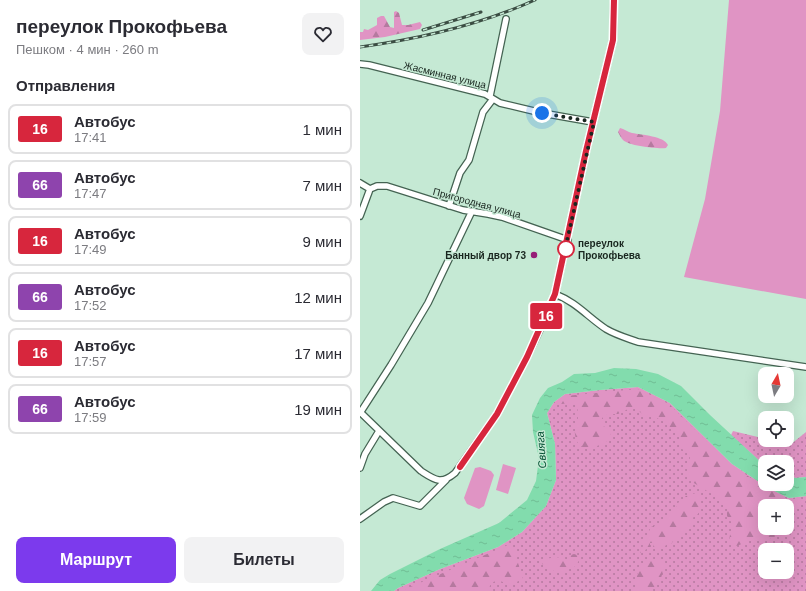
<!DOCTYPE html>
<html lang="ru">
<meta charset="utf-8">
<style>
:root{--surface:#fff;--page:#f2f2f3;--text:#2b2b33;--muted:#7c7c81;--line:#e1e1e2;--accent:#7c3aed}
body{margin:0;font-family:Arial,sans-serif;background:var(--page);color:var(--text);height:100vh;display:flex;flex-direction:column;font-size:15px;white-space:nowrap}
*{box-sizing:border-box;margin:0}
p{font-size:13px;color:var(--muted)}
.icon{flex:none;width:22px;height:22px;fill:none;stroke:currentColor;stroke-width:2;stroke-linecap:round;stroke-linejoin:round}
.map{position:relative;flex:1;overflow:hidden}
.details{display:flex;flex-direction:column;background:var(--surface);width:360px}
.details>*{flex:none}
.badge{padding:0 8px;border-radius:3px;font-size:14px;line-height:26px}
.needle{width:26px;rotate:9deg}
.fabs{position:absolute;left:398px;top:367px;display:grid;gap:8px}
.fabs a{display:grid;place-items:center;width:36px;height:36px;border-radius:8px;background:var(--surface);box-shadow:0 4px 16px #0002;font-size:20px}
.you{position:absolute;width:20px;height:20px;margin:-10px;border:3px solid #fff;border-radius:50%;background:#1a73e8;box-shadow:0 0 0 6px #1a73e833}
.map>.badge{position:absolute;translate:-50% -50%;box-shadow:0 0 0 2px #fff}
h2{padding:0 16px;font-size:15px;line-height:36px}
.round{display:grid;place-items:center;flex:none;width:42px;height:42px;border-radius:8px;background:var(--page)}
.overview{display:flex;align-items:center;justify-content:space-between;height:68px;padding:0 16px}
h1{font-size:19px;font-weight:800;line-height:30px}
.primary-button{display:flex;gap:8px;margin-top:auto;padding:8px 16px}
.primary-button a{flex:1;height:46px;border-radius:8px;background:var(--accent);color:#fff;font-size:16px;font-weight:800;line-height:46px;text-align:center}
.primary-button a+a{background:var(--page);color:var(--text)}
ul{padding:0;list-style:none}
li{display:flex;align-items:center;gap:12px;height:50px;margin:0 8px 6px;padding:0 8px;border:2px solid var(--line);border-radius:8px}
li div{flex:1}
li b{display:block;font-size:15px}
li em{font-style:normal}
li .badge{min-width:44px;font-weight:700;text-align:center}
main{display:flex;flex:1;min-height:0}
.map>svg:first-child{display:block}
</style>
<main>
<section class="details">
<div class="overview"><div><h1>переулок Прокофьева</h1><p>Пешком · 4 мин · 260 m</p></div><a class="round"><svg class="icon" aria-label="heart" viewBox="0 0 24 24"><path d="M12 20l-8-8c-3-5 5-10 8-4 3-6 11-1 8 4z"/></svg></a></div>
<h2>Отправления</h2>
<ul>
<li><span class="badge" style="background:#d7263d;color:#fff">16</span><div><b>Автобус</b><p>17:41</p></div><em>1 мин</em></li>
<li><span class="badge" style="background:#8e44ad;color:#fff">66</span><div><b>Автобус</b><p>17:47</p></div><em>7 мин</em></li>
<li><span class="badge" style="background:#d7263d;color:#fff">16</span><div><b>Автобус</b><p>17:49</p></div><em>9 мин</em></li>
<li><span class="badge" style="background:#8e44ad;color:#fff">66</span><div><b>Автобус</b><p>17:52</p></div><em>12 мин</em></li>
<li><span class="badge" style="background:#d7263d;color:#fff">16</span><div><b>Автобус</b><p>17:57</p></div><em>17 мин</em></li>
<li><span class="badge" style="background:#8e44ad;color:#fff">66</span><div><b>Автобус</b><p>17:59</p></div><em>19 мин</em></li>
</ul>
<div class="primary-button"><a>Маршрут</a><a>Билеты</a></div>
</section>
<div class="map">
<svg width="446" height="591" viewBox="0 0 446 591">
<defs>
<pattern id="grass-dots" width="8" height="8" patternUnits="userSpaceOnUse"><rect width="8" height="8" fill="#e094c4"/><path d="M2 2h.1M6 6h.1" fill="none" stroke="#b5799f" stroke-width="1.8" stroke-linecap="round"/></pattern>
<pattern id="forest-firs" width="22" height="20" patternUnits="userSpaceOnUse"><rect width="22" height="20" fill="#e094c4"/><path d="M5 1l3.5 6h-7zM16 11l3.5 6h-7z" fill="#b5799f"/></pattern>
<pattern id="water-ripples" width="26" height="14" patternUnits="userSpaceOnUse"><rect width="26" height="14" fill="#82dcad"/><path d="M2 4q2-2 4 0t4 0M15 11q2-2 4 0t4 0" fill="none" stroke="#70bd94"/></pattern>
</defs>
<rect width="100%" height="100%" fill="#c5e9d4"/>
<path fill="url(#grass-dots)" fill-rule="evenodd" d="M278,387L310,403L372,464L408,488L429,498L446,496V591H34L38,588L80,569L138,547L162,532L186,506L196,480L195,444L187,413L194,402L205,394L240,390ZM405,506H427V528H405ZM405,550H427V572H405Z
M373,431L430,445L446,432V477L436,478L427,476V462H405V466L371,435Z"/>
<path fill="url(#forest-firs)" d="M36,11L39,13L42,25H48L60,22L62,25L60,29L25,37L0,40V32H3L4,29L8,30L17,25V18L21,16H24L30,27L34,28V12Z
M260,128C264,129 268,132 272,133C282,135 304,136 308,145L306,148C298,149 269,146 263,140C261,138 259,134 258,132Z
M278,389L309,404L370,464L406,488L429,500L440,499V501L439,505L427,510V506H405V523L400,529L401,531H405L409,528H416L418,532V535L408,540L388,541L377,546L370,542C368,535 373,531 372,525C372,522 369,519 367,516V506L357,497L329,480L327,473L330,458L329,453L322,449L319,437L306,423L297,418L284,415L276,409H268L258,414H248L242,418C241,428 246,426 251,433L250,439C238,448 217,455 215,434C214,429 217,426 218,421C218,416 218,410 217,405L212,403L201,404L199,400L205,396Z
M336,493L340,498L338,514L331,519L332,524C324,530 317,536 311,544H307L302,549L293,548L294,543H290V547L280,553L283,546L281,540L287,536L291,527L302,523L309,512L315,509L318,503L326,496Z
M148,545L154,550L163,579L150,585L138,580L131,583L128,591H41Z
M214,554L217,555L219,560L216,566L201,573L191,570L187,566L182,564C186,556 195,558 202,557L206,561H208L211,555Z
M298,559L303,563C304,574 300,586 288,591C284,591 279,591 275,591C278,571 275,563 298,559Z"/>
<path fill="#e094c4" d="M369,0H446V299L324,277L345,199L360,111Z
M143,464L156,468L148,494L136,490Z
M120,467L131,471L134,475L124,506L119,509L107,504L104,498L115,468Z"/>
<path fill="url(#water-ripples)" d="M254,368L276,369L298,374L321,386L350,415L405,466V484H427V476L436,478L446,477V496L429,498L408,488L372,464L310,403L278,387L240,390L205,394L194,402L187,413L195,444L196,480L186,506L162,532L138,547L80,569L38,588L34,591H11L20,580L30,574L80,549L139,523L167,500L176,481L179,458L173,432L172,415L180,398L188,388L202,382L214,374L235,373Z"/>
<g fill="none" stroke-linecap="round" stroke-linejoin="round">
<defs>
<path id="minor" d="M0,64L9,65L125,94L140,103L182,113L233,122
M130,96L146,19
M0,183L10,189L17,186H27L103,210L128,214L142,217L208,240
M89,206L100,173L109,160L123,112L133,99
M0,216L10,189
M195,294C216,302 228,317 246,329C256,335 267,338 278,342L446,367
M0,412L61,471C75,480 81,485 95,473L137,414L167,357L184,321L195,294L226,151L253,40L254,0
M0,413L31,365L68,303L112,211
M0,468L5,454L19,431
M0,519L24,502L33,498L60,506L86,480"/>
</defs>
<use href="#minor" stroke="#446352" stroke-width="8"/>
<use href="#minor" stroke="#fff" stroke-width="5.5"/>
<defs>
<path id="rail" d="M63,30L121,12
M0,47C59,39 120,25 175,0"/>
</defs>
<use href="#rail" stroke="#3b4d43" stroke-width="3"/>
<use href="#rail" stroke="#c5e9d4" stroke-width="1.5" stroke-dasharray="4.5" stroke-linecap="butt"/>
</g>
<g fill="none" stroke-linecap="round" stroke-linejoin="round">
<defs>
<path id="line" d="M100,467L137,414L167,357L195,294L226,151L253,40L254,0"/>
</defs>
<use href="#line" stroke="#fff" stroke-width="9"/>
<use href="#line" stroke="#d7263d" stroke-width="6"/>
<path stroke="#19261f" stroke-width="4" stroke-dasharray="0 7.2" d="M182,113L234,122L204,254L206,249"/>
</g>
<circle fill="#fff" stroke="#d7263d" stroke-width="2" cx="206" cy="249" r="8"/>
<circle fill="#971d77" stroke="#c5e9d4" stroke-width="1.5" cx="174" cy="255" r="4"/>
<g text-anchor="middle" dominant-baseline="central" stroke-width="3" stroke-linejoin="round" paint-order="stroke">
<g font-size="10" fill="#19261f" stroke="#c5e9d4">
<text transform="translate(85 75) rotate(14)">Жасминная улица</text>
<text transform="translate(117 203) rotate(15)">Пригородная улица</text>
</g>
<g font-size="10" font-weight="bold" fill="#19261f" stroke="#c5e9d4" text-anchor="start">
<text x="218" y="243">переулок<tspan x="218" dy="12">Прокофьева</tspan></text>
</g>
<g font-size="10" font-weight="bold" fill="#19261f" stroke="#c5e9d4" text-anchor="end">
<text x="166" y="255">Банный двор 73</text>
</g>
<g font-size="11" font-style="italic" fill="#004d30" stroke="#c5e9d4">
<text transform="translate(181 450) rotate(-94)">Свияга</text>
</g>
</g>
</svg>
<div class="fabs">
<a><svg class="needle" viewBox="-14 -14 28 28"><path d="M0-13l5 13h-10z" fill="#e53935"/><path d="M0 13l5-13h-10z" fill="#7c7c81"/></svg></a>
<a><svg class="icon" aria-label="locate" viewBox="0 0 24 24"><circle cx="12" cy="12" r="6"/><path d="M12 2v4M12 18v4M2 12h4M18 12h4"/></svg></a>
<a><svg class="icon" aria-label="layers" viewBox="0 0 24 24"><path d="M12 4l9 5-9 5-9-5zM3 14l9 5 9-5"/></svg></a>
<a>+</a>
<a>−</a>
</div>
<div class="you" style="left:182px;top:113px"></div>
<b class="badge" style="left:186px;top:316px;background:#d7263d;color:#fff">16</b>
</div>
</main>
